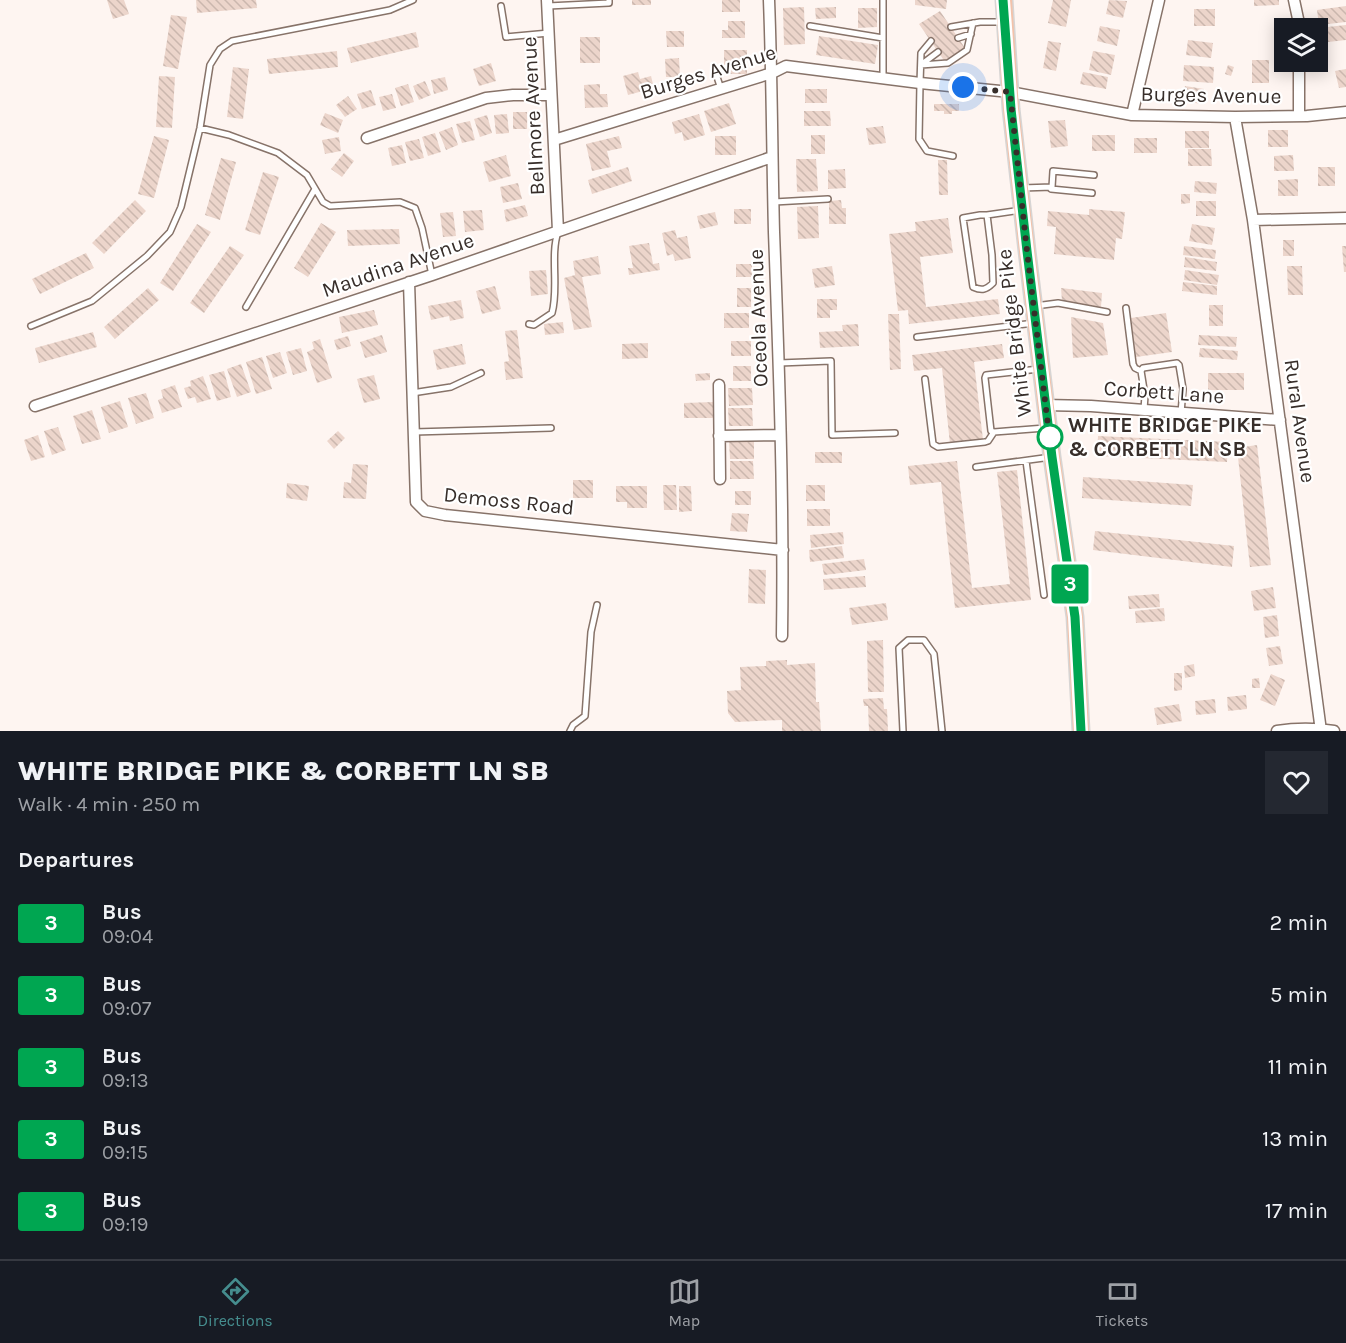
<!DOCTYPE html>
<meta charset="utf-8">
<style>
:root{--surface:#171b24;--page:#242831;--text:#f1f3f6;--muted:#9ea1a6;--line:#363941;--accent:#458d8e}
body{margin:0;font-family:Karla,sans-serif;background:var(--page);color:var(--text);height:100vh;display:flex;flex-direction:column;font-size:22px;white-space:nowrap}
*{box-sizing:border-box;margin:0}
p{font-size:20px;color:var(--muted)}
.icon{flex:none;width:33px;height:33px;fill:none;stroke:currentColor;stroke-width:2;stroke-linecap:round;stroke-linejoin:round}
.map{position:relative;height:731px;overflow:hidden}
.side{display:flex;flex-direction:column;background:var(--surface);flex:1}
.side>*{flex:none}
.badge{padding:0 12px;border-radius:4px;font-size:21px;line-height:39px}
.controls{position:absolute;left:1274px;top:18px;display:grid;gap:12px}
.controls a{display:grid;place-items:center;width:54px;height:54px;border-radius:0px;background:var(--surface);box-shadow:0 3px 15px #0003;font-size:30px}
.you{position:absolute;width:30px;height:30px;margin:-15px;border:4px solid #fff;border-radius:50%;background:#1a73e8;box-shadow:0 0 0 9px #1a73e833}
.map>.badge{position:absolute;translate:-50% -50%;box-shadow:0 0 0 3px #fff}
h2{padding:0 18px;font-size:22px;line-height:54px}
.round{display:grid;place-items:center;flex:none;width:63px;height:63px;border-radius:0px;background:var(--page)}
.head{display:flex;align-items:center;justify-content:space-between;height:102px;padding:0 18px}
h1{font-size:28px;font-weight:800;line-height:45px}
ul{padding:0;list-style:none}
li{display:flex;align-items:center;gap:18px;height:72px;padding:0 18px}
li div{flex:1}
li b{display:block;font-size:22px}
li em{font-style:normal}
li .badge{min-width:66px;font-weight:700;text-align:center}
.tabs{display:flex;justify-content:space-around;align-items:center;height:84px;border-top:2px solid var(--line);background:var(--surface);font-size:16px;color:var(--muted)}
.tabs a{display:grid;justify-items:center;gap:3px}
.tabs .selected{color:var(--accent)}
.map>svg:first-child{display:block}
</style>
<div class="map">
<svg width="1346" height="731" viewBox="0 0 1346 731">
<defs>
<pattern id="building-back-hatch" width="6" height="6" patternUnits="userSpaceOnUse" patternTransform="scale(1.5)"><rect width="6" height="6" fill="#ecd5cb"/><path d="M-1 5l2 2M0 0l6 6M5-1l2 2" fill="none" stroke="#cbb7ae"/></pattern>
</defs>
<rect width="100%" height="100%" fill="#fef5f1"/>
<path fill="url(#building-back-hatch)" d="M107,0H124L129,14L113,19Z
M196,0H256L257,8L197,13Z
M632,0H651V5H632Z
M722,0H740V12H722Z
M915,0H947L946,9L915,5Z
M1053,0H1071L1066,27L1048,23Z
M1109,0L1127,1L1123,18L1106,14Z
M1254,0H1279V5L1254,6Z
M1346,6V22L1319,25L1317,10Z
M804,7L805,44L784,45L783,8Z
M836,7V18L816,19L815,8Z
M858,8H877V27L858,28Z
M1194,9H1215V26H1194Z
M940,11L965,48L945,62L919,24Z
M171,15L187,17L178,69L163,66Z
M728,21H745V38H722V30H728Z
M1346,25V40L1319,43L1318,28Z
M1100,26L1120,30L1117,46L1097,41Z
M666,31H684V47H667Z
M416,32L419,47L351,63L347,48Z
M819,36L878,45L875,64L816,55Z
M580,37H600V63H580Z
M1188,40L1213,43L1211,58L1186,55Z
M1048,41L1061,43L1056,71L1043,68Z
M724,50H747V74H729V67H724Z
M337,51L338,67L269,74L267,59Z
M1093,51L1115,55L1111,75L1089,70Z
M679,58L680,77H666L665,59Z
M1252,60H1269V83H1252Z
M491,63L496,81L479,86L473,69Z
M1184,65L1214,67L1213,83L1183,81Z
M1228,65L1234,67L1231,76L1225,74Z
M233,67L249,69L243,119L227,117Z
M1346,69V87L1339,88L1335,71Z
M638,72L640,79L651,76L654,88L628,95L623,76Z
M1083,72L1108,77L1106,89L1080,84Z
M159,76L175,77L172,128L156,127Z
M445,77L448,90L434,94L431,80Z
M425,81L431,95L419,100L413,86Z
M408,84L414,102L401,106L395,88Z
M600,84V94H607L608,107L585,108L584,85Z
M1185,86L1204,89L1202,104L1182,101Z
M805,89H827V103H805Z
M371,90L376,105L362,109L357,94Z
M392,94L396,108L383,111L379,97Z
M348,96L357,109L345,117L336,105Z
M729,103L736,124L711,132L704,111Z
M934,104H959V111H952V114H944V111H934Z
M804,111H830L831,126H804Z
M513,112H527V129H513Z
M325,113L343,120L338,133L320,125Z
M507,114L509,133L496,134L494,115Z
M699,114L705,135L684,141L682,132L675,134L672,122Z
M487,115L492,133L480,137L474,119Z
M1065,120L1068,146L1051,148L1048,121Z
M470,121L475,140L462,143L456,124Z
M883,126L886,143L869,145L866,128Z
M452,127L458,145L446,150L439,132Z
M1268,130H1288V147H1268Z
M1185,131H1209V148H1185Z
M435,133L441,152L428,156L422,137Z
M811,135H825V154H811Z
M1092,135H1115V151H1092Z
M154,136L169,140L154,198L138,194Z
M619,136L622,148L607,151L611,167L592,171L586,144Z
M715,136H736V155H715Z
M339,137L341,151L325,154L322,140Z
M1134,138H1157V153H1134Z
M419,139L424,158L410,161L405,142Z
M402,145L406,163L392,166L388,148Z
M1188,149H1211L1212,166H1188Z
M344,153L354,161L342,177L331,169Z
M506,155L511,176L489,182L483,162Z
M1293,155L1294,171H1274V156Z
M221,158L236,162L220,220L205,215Z
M796,159H816L818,191L797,192Z
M938,160H947L948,195H939Z
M628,167L632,181L592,194L588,180Z
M1318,167H1335V186H1318Z
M845,169L846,188L828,189V170Z
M263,172L279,177L260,235L245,230Z
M1298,179V196H1278V180Z
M1195,181L1217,183L1216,194L1194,192Z
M518,183L522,199L503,203L500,187Z
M1181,194H1190V203L1181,204Z
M135,200L146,211L104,254L92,243Z
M841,200L842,208H846V224H829V201Z
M1196,201H1216V216H1196Z
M525,205L528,216L506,222L504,210Z
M818,206L819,238L798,239L797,207Z
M734,209H751V224H734Z
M1089,209L1125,212L1122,239L1116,238L1114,260L1054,254L1056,227L1047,226L1048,211L1089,215Z
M482,210L484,230L465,232L463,211Z
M453,212L456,236L443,237L440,213Z
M715,212L718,225L700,229L697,216Z
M948,218L953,253L920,257L926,307L998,299L1000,314L909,324L908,310L898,311L889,234L916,231L915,222Z
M321,223L336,232L308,277L294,268Z
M197,224L211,232L173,291L160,283Z
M1192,224L1215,228L1212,245L1189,241Z
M399,229L400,244L348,246L347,230Z
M675,230L677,238L687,236L691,258L675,261L673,254L667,256L662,233Z
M1283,240H1294V256H1283Z
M649,243L653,264L659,263L660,270L629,275L628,268H633L629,246Z
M230,246L244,255L204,313L190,303Z
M1184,246L1216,250L1215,259L1183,255Z
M1342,246H1346V272H1344Z
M86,253L94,268L40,294L32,279Z
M598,256L601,274L582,277L592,327L574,330L564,278L575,275L573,261Z
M1185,257L1217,262L1216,271L1184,267Z
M736,264H752V277H736Z
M832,266L835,285L815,288L812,269Z
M1287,266H1302L1303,295H1288Z
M546,270L548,294L531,296L529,271Z
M1185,270L1219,275L1217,285L1184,280Z
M1183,282L1217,286V295L1182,291Z
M495,286L501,309L482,314L476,291Z
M148,288L159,300L115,339L104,327Z
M737,288H751V307H737Z
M1061,288L1102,293L1101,307L1062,301Z
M817,299H837V310H830V318H817Z
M461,300L464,318L450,321L449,316L431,320L428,306Z
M1209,305H1223V326H1209Z
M374,310L378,325L342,333L339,317Z
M724,313H749V328H724Z
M1166,313L1172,352L1136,357L1131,318Z
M888,314H899L901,369L890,370Z
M1071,317L1103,323L1108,355L1073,358Z
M563,322L564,333L545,335L544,324Z
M858,324L859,346L820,348L819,332L843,331L842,325Z
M517,330L523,378L506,380L504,362L509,361L505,331Z
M93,332L97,347L39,363L35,348Z
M382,335L387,352L365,358L360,342Z
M1199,335L1237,337L1236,347L1198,345Z
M348,336L351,346L337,350L334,340Z
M320,339L332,378L317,383L307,352L314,349L312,342Z
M731,341H751V356H731Z
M648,343V358L622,359V344Z
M462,344L466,364L437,370L433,350Z
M1002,344L1004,358L974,362L983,440L950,444L942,368L914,371L912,355Z
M301,348L307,371L293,375L286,352Z
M1200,348L1238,351L1237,360L1199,357Z
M280,352L287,373L273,378L266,356Z
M262,357L272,389L256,394L246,362Z
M241,364L251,392L237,397L227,369Z
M733,366H751V381H733Z
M224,371L231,397L217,401L209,375Z
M710,373V380L696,381L695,374Z
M1208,373H1244V390H1208Z
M374,375L380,399L364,403L357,379Z
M203,376L211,399L197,403L195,397L188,399L184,388L191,386L190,381Z
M175,385L182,407L162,413L158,400L163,398L161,390Z
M728,388H752L753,405L729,406Z
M146,393L154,418L136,424L128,398Z
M120,401L128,427L109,433L101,407Z
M714,402V418H684V403Z
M728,408H752L753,426H729Z
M92,410L101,439L82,444L73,416Z
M58,427L66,450L52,455L44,431Z
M338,431L345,438L334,449L327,441Z
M38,435L45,457L31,461L24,440Z
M1098,436L1228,442L1227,462L1097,456Z
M729,441H754V459H730Z
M1257,445L1271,565L1250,567L1237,448Z
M815,452H842V463H815Z
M730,461H753L754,479H730Z
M957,461L972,588L1010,584L997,472L1017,470L1031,600L955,608L941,482L910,485L908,466Z
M353,464L368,465L366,499L343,498L344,482L351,483Z
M1083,477L1193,485L1191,506L1082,498Z
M573,480H593V498H573Z
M287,483L309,486L307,501L286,498Z
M663,485H676L677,510H664Z
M806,485H825V501H806Z
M616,486H647V508H627V502H616Z
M679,486H691L692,511L679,512Z
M735,491H751V505H735Z
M807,509H830V526H807Z
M732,513L749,514L747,532L730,531Z
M1095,531L1234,546L1232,567L1093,550Z
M843,532L844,544L811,548L810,535Z
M842,546L844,558L810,562L809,550Z
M864,559L866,570L824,575L822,564Z
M749,569L766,570L765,604L748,603Z
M865,576L866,587L824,590L823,579Z
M1273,587L1276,608L1254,611L1251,591Z
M1159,594L1160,607L1129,609L1128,596Z
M886,603L888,620L852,625L849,608Z
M1164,608L1165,621L1136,623L1135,611Z
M1277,615L1279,636L1265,638L1263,617Z
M883,640L884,692H868L867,641Z
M1280,646L1283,664L1269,666L1266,648Z
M787,660V665L815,663L816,702H819L821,731H782V720L735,722L728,713L727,691L741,690L740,667L766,666V661Z
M1194,664L1195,676L1185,678L1184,666Z
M1174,673H1182V690L1174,691Z
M1271,674L1285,680L1275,706L1260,700Z
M1259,678L1260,688H1252V679Z
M1246,695L1247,709L1228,711L1227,697Z
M883,698L884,709H887L888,731H869L868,706H864L863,699Z
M1215,699L1216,713L1196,715L1195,701Z
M1179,704L1182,721L1157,725L1154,708Z"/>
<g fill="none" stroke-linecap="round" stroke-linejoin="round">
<defs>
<path id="service" d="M883,0V78
M501,6L506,37L549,33
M548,6L609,3V0
M810,26L883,38
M951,27L980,22H1003
M958,38L971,34
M931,41L921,53L920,83L919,139L927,151L953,156
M922,64L938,52
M921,65L948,63L967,50L973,23
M715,71L721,89
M200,128L229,135L278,153L307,175L323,202L330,206L400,202L415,208L422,228L432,275
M1052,187L1051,189L1092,193
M1022,188L1052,187L1053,171L1094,175
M774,202L828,199
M980,215H987L992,255L993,283C986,290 982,291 973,287L963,218Z
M987,215L1021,210
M1035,306L1058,303L1107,312
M246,307L315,189
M1126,308L1133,364L1135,368L1141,371
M529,324L534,325L552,313C559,289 550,255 558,232
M31,326L92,301L147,256L170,232L181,207L200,128L210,65L220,49L232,41L390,10L413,0
M917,337L1034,323
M779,363L831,361L832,435L895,433
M1039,369L986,375L985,378L991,431L994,432L1045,428
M925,379L933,444L938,447L985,442L988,441L994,432
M412,393L451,387L481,373
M1144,409L1145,396L1141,371L1143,368L1177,363L1179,365L1183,389L1181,413
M414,432L551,428
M1026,461L1044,595
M976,467L1051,457
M570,731L573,725L585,716L591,632L597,605
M903,731L899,648L908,640H924L934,654L942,731"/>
<path id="minor" d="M547,0L558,231
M769,0C772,77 772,154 774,232C779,366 784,501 782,636
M1294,0L1300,28
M1299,62V115
M1132,115L1159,0
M1235,117L1253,220L1321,731
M367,138L486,98L513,95H551
M554,140L772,73L786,66L920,83L1010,92L1132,115L1235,117L1307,116L1346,112
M1253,220L1346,218
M409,282L416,502L425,511L445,515L783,550
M719,385L720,479
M1045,405L1091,406L1280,420
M35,406L432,275L772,157
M719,436L780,435
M1277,731C1296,728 1315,728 1334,731"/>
<path id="primary" d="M1004,0L1011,109L1027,251L1052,457L1075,617L1081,731"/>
</defs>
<use href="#service" stroke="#877369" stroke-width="8"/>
<use href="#minor" stroke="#877369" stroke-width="13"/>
<use href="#primary" stroke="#d7d5d4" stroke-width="19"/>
<use href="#service" stroke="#fff" stroke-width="5"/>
<use href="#minor" stroke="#fff" stroke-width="10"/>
<use href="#primary" stroke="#f3c2aa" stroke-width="16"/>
</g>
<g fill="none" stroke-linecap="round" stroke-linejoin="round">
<defs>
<path id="line" d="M1003,0L1011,109L1027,251L1052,457L1075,617L1081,731"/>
</defs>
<use href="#line" stroke="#fff" stroke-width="14"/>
<use href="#line" stroke="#00a651" stroke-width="9"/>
<path stroke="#372e2a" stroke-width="6" stroke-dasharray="0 10.8" d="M963,87L1010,92L1027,251L1050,442V437"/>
</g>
<circle fill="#fff" stroke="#00a651" stroke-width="3" cx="1050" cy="437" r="12"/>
<g text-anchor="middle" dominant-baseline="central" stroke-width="4.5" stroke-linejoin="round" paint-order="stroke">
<g font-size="21" fill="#372e2a" stroke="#fff">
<text transform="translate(708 72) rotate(-17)">Burges Avenue</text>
<text transform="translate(1211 95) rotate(1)">Burges Avenue</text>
<text transform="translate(533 116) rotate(-93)">Bellmore Avenue</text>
<text transform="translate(398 265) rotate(-19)">Maudina Avenue</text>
<text transform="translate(758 318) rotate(-92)">Oceola Avenue</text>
<text transform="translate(1014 333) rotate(-97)">White Bridge Pike</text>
<text transform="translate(1164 392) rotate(4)">Corbett Lane</text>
<text transform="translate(1300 421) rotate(82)">Rural Avenue</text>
<text transform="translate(509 501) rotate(6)">Demoss Road</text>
</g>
<g font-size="21" font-weight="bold" fill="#372e2a" stroke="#fff" text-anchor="start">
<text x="1068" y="425">WHITE BRIDGE PIKE<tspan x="1068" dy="24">&amp; CORBETT LN SB</tspan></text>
</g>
</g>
</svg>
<div class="controls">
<a><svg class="icon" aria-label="layers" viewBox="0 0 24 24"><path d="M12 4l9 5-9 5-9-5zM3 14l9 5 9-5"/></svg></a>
</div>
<div class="you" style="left:963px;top:87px"></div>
<b class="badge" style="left:1070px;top:584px;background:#00a651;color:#fff">3</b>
</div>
<section class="side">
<div class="head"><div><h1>WHITE BRIDGE PIKE &amp; CORBETT LN SB</h1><p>Walk · 4 min · 250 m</p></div><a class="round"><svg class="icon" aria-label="heart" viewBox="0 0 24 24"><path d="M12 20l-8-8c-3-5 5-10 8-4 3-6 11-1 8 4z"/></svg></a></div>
<h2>Departures</h2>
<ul>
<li><span class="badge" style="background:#00a651;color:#fff">3</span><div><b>Bus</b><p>09:04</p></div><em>2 min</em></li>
<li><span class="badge" style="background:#00a651;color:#fff">3</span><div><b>Bus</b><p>09:07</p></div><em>5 min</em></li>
<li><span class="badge" style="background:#00a651;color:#fff">3</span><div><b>Bus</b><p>09:13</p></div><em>11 min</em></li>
<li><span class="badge" style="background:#00a651;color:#fff">3</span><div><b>Bus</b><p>09:15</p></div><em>13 min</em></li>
<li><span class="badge" style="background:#00a651;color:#fff">3</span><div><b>Bus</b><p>09:19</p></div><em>17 min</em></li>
</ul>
</section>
<nav class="tabs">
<a class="selected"><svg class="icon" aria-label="directions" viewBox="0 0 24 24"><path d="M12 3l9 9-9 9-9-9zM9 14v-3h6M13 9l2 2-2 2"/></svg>Directions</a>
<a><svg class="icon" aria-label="map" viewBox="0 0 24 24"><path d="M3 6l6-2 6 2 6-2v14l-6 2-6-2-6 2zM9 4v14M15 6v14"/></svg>Map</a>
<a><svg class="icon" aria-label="tickets" viewBox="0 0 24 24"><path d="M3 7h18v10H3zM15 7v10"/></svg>Tickets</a>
</nav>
